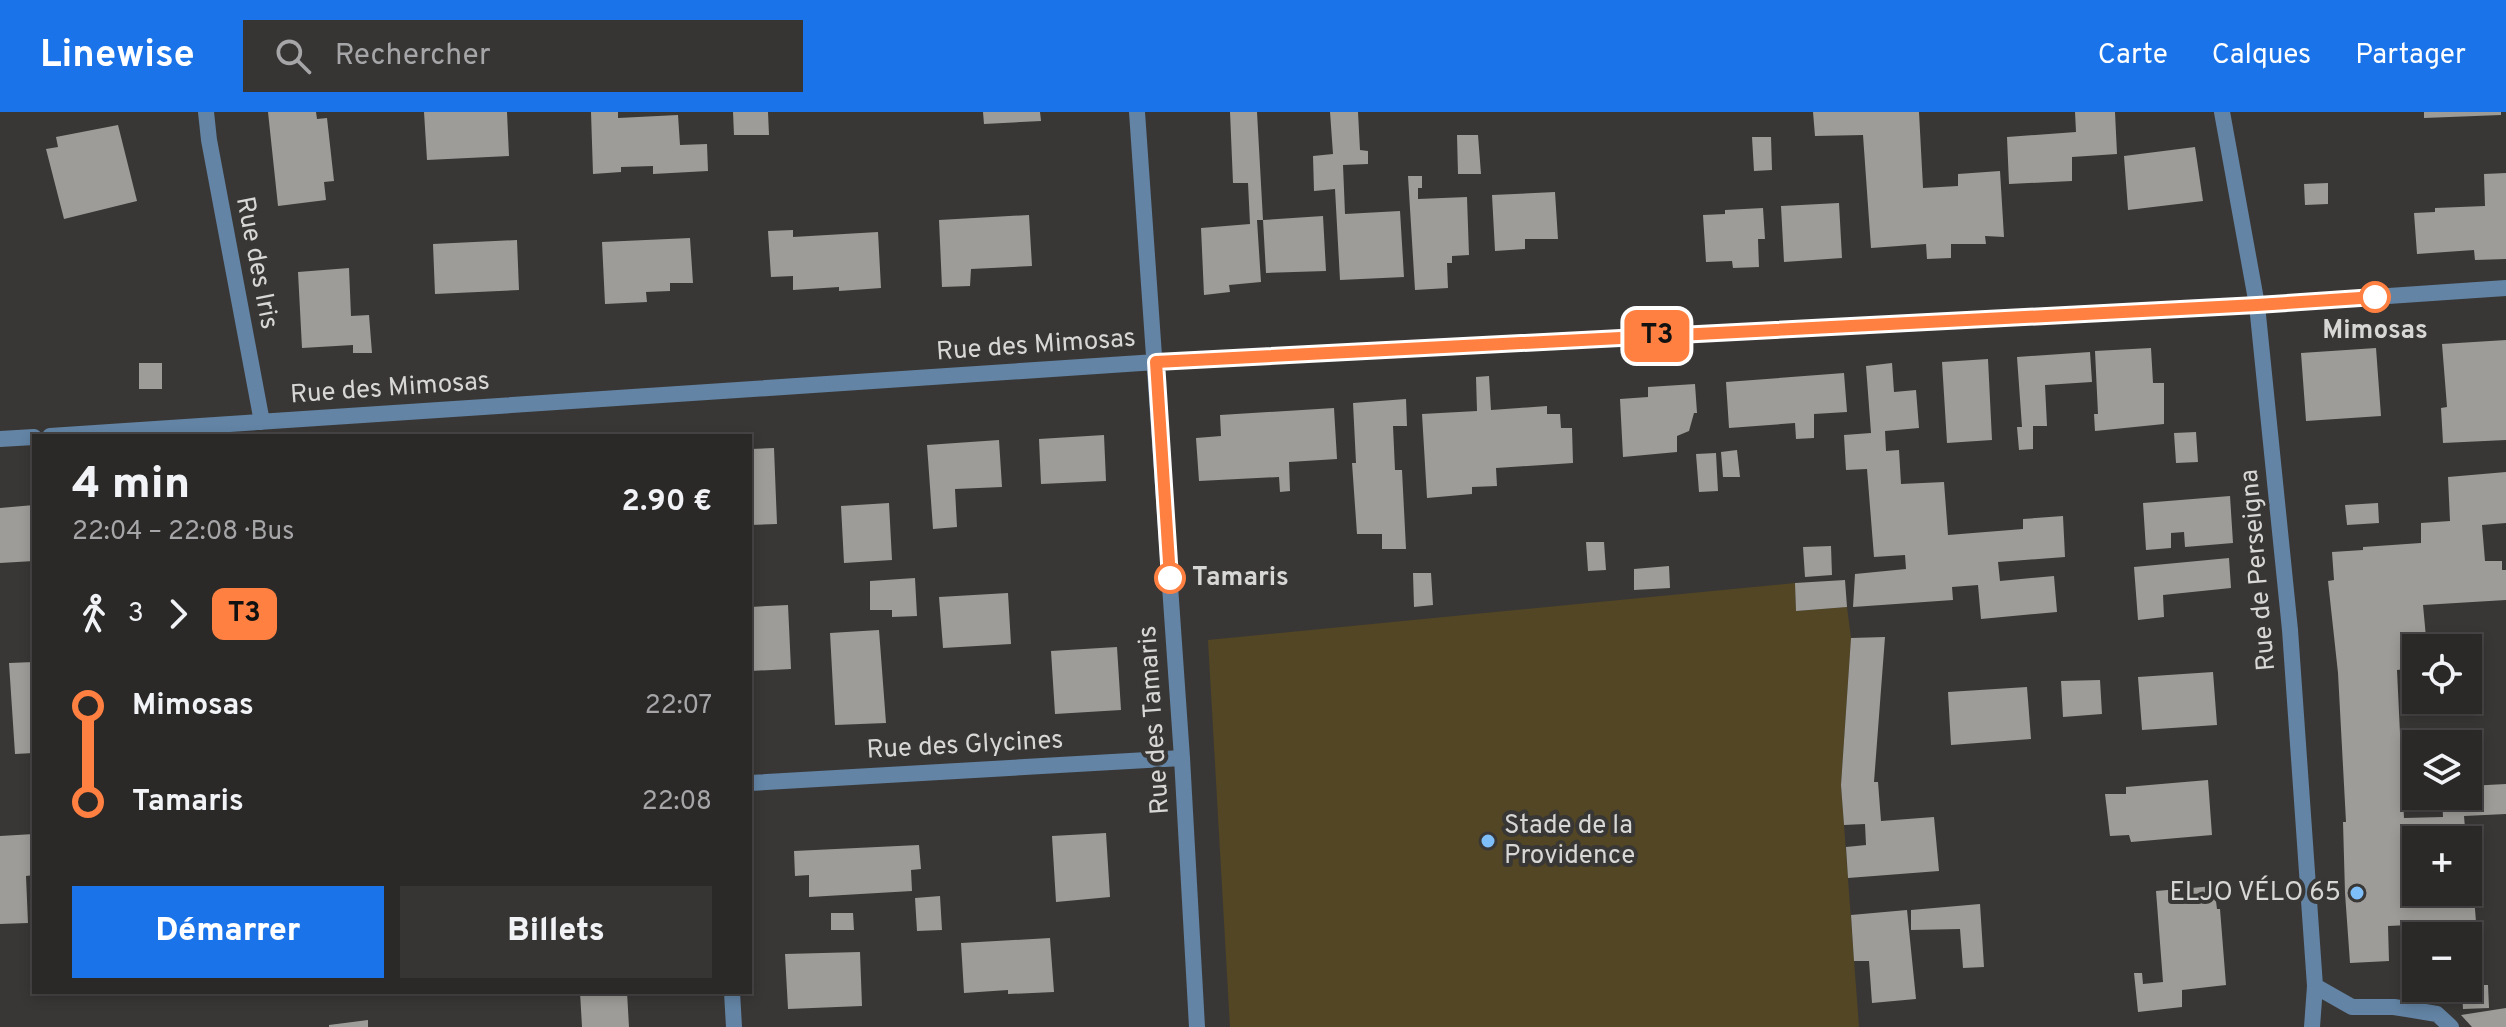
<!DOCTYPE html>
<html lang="fr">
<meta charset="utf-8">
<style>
:root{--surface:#2b2928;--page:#373534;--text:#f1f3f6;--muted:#a6a6a8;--line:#474545;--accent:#1a73e8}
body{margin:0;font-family:Overpass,sans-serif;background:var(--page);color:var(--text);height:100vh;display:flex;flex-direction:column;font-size:30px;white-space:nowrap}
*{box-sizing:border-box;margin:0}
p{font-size:26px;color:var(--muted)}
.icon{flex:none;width:44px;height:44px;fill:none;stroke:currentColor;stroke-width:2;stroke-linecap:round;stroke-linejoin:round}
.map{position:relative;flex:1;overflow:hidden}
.side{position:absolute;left:32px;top:322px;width:720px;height:560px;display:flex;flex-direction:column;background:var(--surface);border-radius:0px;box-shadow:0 4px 12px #0003,0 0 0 2px var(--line)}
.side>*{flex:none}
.badge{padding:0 16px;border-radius:12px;font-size:28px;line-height:52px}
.tools{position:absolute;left:2402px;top:522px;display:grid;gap:16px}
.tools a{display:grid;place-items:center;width:80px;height:80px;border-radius:0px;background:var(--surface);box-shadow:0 4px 12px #0003,0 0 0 2px var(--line);font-size:40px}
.map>.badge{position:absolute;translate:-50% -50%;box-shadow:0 0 0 4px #fff}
.legs{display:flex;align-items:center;gap:12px;height:88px;padding:0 40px;font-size:26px}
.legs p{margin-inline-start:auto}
.overview{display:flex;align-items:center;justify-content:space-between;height:136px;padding:0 40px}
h1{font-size:44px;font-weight:800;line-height:60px}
.cta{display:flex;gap:16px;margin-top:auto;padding:16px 40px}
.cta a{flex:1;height:92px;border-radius:0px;background:var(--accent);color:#fff;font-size:32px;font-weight:800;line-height:92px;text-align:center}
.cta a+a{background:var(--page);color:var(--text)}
ul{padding:0 40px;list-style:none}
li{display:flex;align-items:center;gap:28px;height:96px;font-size:30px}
li i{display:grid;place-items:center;width:12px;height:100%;margin:0 10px;background:currentColor}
li i::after{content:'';width:20px;height:20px;margin:-10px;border:6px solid;border-radius:50%;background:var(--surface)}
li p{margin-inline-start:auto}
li:first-child i{background:linear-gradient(#0000 50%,currentColor 0)}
li:last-child i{background:linear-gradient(currentColor 50%,#0000 0)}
header{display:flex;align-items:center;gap:48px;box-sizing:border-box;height:112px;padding:0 40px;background:var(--accent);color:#fff}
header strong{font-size:38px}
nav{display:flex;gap:44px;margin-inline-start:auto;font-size:28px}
.search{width:560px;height:72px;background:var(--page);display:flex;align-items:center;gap:20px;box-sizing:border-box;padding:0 28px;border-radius:0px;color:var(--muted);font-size:30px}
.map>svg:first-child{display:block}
</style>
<header>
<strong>Linewise</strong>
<div class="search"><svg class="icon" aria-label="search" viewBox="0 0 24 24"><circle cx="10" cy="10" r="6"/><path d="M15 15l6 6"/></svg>Rechercher</div>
<nav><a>Carte</a><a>Calques</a><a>Partager</a></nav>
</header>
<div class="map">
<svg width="2506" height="915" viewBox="0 0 2506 915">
<rect width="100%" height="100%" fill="#393735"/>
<path fill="#534624" d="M1795,471L1796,499L1847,495L1851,526L1841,673L1859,915H1230L1208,528Z"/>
<path fill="#9d9c98" d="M268,0H316L317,7L327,6L334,69L324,70L326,88L278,94Z
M424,0H507L509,44L427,48Z
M591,0H618V6L678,3L680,33L707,32L708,59L653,62V54L621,55V60L593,62Z
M733,0H768L769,23H734Z
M983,0H1040L1041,9L984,12Z
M1230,0H1257L1263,108H1257L1261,170L1229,173L1230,180L1204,183L1201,116L1250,112L1248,71H1233Z
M1330,0H1358L1360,38L1368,39V52L1343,53L1345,102L1400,99L1404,165L1340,168L1335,77L1314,79L1313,44L1333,42Z
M1813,0H1919L1923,76L1958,74V62L2000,59L2004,125L1985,124L1986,132H1951V146L1927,147L1926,132L1871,136L1863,23L1815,24Z
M2075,0H2115L2117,42L2072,45V69L2009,72L2007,25L2076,20Z
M2424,0H2501V3L2424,6Z
M118,13L137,89L64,107L46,37L58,35L56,25Z
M1457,23H1478L1481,62H1458Z
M1752,25H1771L1772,58L1754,59Z
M2195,35L2203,89L2128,98L2124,44Z
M2506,61V147L2475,148L2474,138L2417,142L2414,101L2435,100V96L2485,94L2484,62Z
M1408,64H1422V76H1418V87L1467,85L1469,143L1452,144V151H1447L1448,176L1415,178Z
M2328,71V92L2305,93L2304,72Z
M1555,80L1558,127H1525V137L1495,139L1492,83Z
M1839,91L1842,146L1784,150L1781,94Z
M1763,96L1765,127H1758L1759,155L1733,156L1732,149L1706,150L1703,103L1725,102V98Z
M1029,103L1032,154L971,157L970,174L942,175L939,108Z
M1323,104L1326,159L1266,161L1263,108Z
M793,118V125L878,120L881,176L839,179V175L793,178V164L771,165L768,119Z
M690,126L693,171H670V179L646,180L647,190L605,192L602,130Z
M517,128L519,178L435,182L433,132Z
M349,156L351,204L369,203L372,241H353V233L302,236L298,160Z
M2506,228V328L2443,331L2441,296L2447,295L2442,232Z
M2151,236L2153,271H2164V312L2095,319L2094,302H2098L2095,239Z
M2376,236L2381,304L2306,309L2301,241Z
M2090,240L2092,270L2045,273L2047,314H2033V337L2019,338L2017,315H2022L2017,245Z
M1988,247L1992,328L1947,331L1942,250Z
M139,251H162V277H139Z
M1892,251L1894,280L1916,278L1919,316L1885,319L1886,339L1899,338L1901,372L1944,370L1948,423L2023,417V407L2063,404L2065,445L1998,450L2000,469L2054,464L2057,500L1981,507L1978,473L1952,475L1953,488L1853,495L1855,462L1906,457L1905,443L1874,445L1867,357L1846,358L1844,323L1871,321L1866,254Z
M1844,261L1847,300L1814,302V326L1796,327L1795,311L1729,316L1726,270Z
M1489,264L1491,298L1547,294V302H1560L1561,316H1572L1573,351L1496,356L1497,374L1472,375V382L1427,386L1422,302L1477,299L1476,265Z
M1695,272L1697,301H1694L1689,319L1677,324V340L1623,345L1620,287L1648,285V275Z
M1406,287L1407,314H1393L1395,358H1402L1406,437H1382V422H1357L1352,351H1356L1353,291Z
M1334,296L1337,347L1289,350L1290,379L1280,380L1279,365L1199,369L1196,326L1221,324L1220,303Z
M2196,320L2198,350L2176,351L2174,321Z
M1104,323L1106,369L1041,372L1039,327Z
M999,328L1002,375L955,377L957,415L933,417L927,333Z
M774,336L777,412L750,413V337Z
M1737,338L1740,365H1723L1721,340Z
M1716,341L1718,379L1699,380L1696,342Z
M2506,360V411L2482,413L2485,449H2502V458H2506V488L2423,493L2427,536H2416V556L2397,558L2404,706L2443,705L2442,684H2468V674L2506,672V702L2464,704L2466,728H2416V780H2468V784H2474L2476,810L2388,814L2389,849L2350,851L2345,781L2343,710H2346L2338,561L2328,469L2334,468L2332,440L2363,438V435L2421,431V411L2450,409L2448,365Z
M2230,384L2233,431L2185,435L2184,420L2171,421V436L2146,438L2143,391Z
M889,391L892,448L844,451L841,394Z
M2378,391L2379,411L2347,413L2345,393Z
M34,393V449L0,451V396Z
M1586,430H1604L1606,458L1588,459Z
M1831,434L1832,463L1805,465L1803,435Z
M2229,446L2231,476L2163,483L2164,505L2138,508L2134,455Z
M1669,454L1670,476L1634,478V457Z
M1413,461H1431L1433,493L1414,495Z
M915,466L917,504L892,505V498H870V469Z
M1845,468L1847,495L1796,499L1795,471Z
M1008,481L1011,532L943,536L939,485Z
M788,493L791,557L750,559V495Z
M879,518L886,611L835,613L830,521Z
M1885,525L1874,670H1878L1881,709L1934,705L1939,759L1848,766L1846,735L1866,733L1865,712L1844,713L1841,673L1851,526Z
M1117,535L1121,598L1055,602L1051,539Z
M34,550V641L15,642L9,551Z
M2213,560L2217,613L2142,618L2138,565Z
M2100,568L2102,602L2063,605L2061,569Z
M2027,575L2031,627L1951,633L1948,580Z
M2208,668L2212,723L2131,730L2129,723L2110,724L2105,682H2126V675Z
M1106,721L1110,785L1056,790L1052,724Z
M34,722V763L26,764L28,811L0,812V724Z
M919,733L921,757L911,758L912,779L809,785V763L795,764L794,739Z
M2214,774L2217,797H2220L2226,873L2182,878V895L2138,900L2134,861H2142L2143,872L2163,870L2156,779Z
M940,784L942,818L917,819L915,786Z
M1980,792L1984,855L1963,856L1960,817L1911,818V798Z
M1907,798L1916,887L1872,891L1869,849H1854L1851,803Z
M831,801H853L854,818H831Z
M1050,826L1054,880L1008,882V878L964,881L961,831Z
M860,840L862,894L788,897L785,842Z
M2468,873H2488L2489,896L2463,897L2462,876H2468Z
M580,880H627L629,915H582Z
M2506,896V915H2472L2461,903Z
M368,908V915H329V913Z"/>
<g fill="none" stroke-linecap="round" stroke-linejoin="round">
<path stroke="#6384a5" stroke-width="16" d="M206,0L209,28L262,310
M1137,0L1182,646L1197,915
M2222,0L2257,193L2290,518L2315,874L2312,915
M50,324L1156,250L2257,193L2506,176
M0,327L34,325
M750,671L1182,646
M2315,874L2352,895H2394L2437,902L2451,915
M732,880L734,915"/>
</g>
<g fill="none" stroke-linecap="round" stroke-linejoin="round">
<defs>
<path id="line-1" d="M1170,466L1156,250L2257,193L2375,185"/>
</defs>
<use href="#line-1" stroke="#fff" stroke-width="18"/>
<use href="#line-1" stroke="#ff8040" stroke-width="12"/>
</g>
<g fill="#fff" stroke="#ff8040" stroke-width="4">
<circle cx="2375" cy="185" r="14"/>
<circle cx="1170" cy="466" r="14"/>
</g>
<g fill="#7ebef9" stroke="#393735" stroke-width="3">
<circle cx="1488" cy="729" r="8"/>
<circle cx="2357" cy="781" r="8"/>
</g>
<g text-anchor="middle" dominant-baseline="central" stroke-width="8" stroke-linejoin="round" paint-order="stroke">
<g font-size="26" fill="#d7d7d5" stroke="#393735">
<text transform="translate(256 151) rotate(79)">Rue des Iris</text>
<text transform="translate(1036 234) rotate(-4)">Rue des Mimosas</text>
<text transform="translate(390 277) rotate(-4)">Rue des Mimosas</text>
<text transform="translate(2259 458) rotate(-95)">Rue de Perseigna</text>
<text transform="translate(1155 608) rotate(-94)">Rue des Tamaris</text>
<text transform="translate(965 634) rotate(-3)">Rue des Glycines</text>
</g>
<g font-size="26" font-weight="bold" fill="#d7d7d5" stroke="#393735">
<text x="2375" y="219">Mimosas</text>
<text x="1192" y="466" text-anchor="start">Tamaris</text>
</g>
<g font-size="26" fill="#d7d7d5" stroke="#393735" text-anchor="start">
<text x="1504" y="714">Stade de la<tspan x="1504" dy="30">Providence</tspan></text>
<text x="2341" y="781" text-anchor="end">ELJO VÉLO 65</text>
</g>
</g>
</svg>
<div class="tools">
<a><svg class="icon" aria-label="locate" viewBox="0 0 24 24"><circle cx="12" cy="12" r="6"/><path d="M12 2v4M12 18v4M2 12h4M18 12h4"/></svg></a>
<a><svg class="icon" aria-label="layers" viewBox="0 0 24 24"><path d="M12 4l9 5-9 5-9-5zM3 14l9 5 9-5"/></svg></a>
<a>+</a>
<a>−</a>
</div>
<b class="badge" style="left:1657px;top:224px;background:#ff8040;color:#111">T3</b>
<section class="side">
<div class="overview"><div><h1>4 min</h1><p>22:04 – 22:08 · Bus</p></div><b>2.90 €</b></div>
<div class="legs"><svg class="icon" aria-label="walk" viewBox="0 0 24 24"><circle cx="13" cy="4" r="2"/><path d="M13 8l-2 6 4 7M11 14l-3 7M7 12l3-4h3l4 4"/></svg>3<svg class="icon" aria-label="forward" viewBox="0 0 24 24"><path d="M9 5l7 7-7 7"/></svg><b class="badge" style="background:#ff8040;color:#111">T3</b></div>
<ul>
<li><i style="color:#ff8040"></i><b>Mimosas</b><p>22:07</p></li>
<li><i style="color:#ff8040"></i><b>Tamaris</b><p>22:08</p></li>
</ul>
<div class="cta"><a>Démarrer</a><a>Billets</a></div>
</section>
</div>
